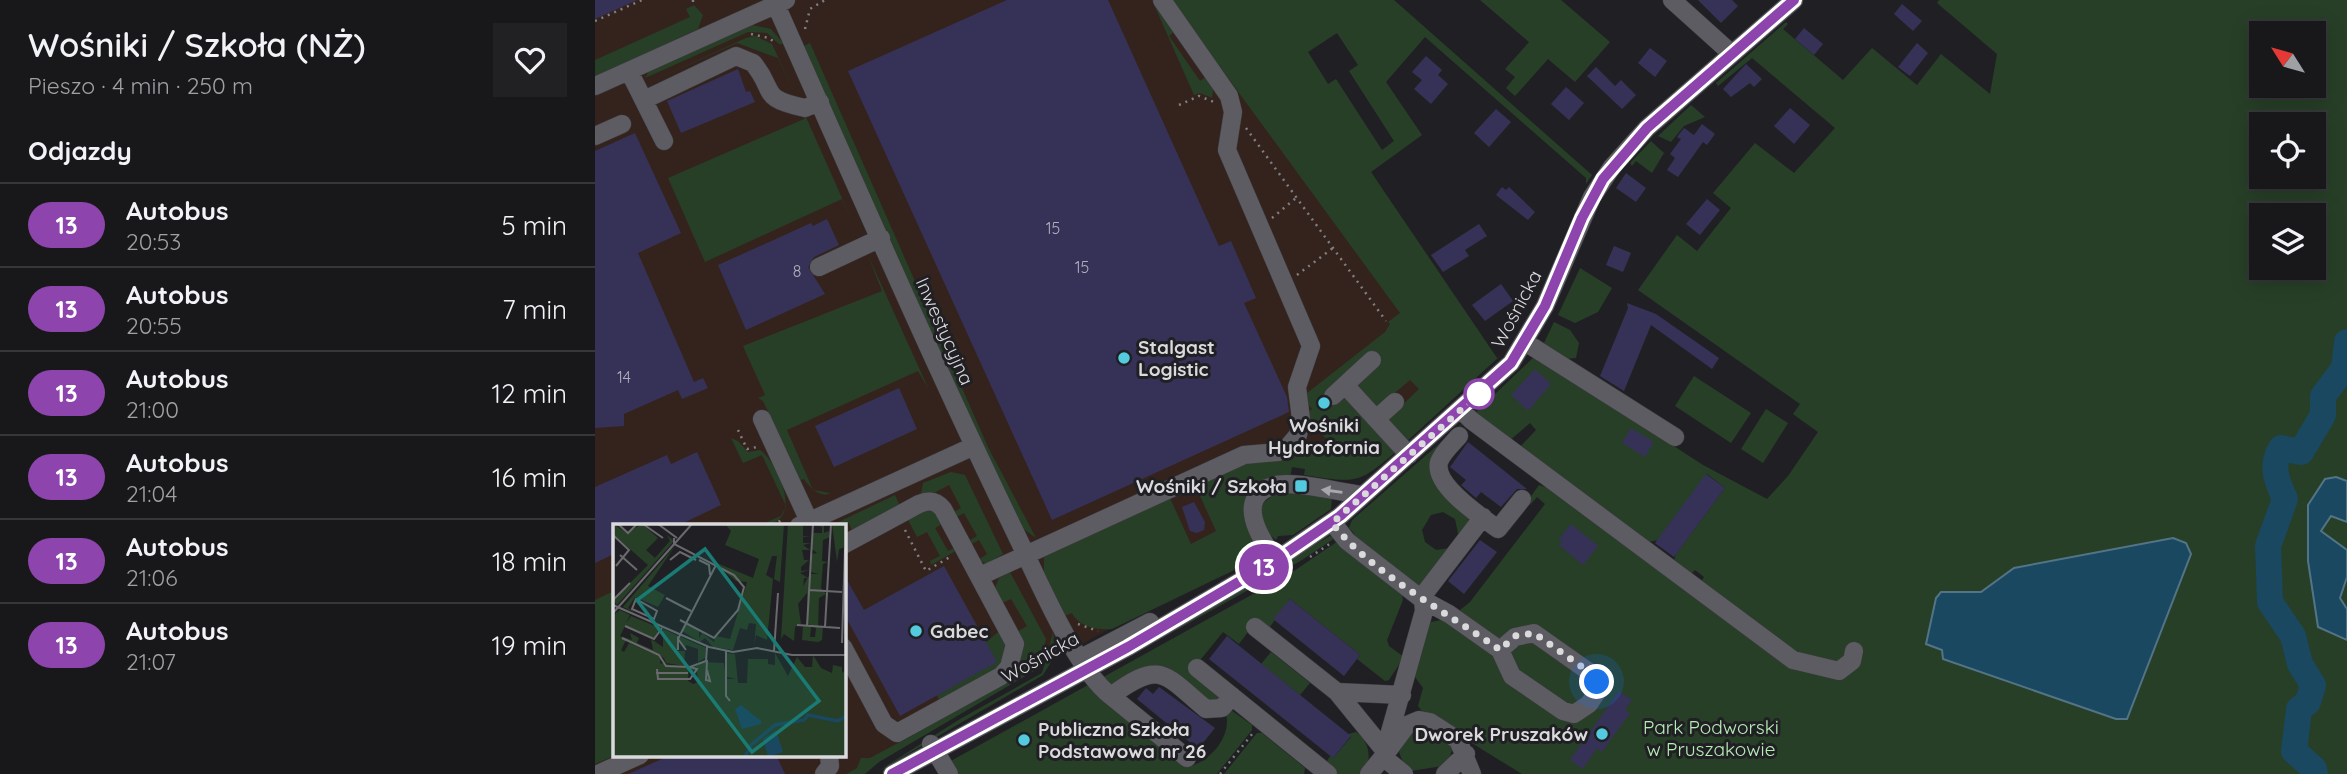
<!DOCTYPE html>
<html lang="pl">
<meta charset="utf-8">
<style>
:root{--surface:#18181b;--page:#212124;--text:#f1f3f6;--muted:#9fa0a3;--line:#36373a}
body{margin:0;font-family:Quicksand,sans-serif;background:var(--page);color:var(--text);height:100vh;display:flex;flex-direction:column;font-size:26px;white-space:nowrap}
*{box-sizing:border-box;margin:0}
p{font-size:23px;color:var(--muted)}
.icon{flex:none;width:38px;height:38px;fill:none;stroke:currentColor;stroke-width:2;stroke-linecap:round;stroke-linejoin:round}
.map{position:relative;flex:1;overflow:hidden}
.sheet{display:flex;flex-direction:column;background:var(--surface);width:595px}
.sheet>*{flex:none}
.badge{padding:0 14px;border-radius:23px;font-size:24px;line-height:46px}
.needle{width:46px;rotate:307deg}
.buttons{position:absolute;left:1654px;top:21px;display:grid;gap:14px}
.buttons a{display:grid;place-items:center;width:77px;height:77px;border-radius:0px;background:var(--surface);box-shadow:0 4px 18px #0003,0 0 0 2px var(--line);font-size:35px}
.you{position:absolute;width:35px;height:35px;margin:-18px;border:5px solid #fff;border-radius:50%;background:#1a73e8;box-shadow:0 0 0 10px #1a73e833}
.map>.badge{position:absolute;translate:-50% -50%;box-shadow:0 0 0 4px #fff}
h2{padding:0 28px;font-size:26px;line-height:63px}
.round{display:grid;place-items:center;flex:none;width:74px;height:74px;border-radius:0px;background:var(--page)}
.head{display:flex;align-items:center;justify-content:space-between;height:119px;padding:0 28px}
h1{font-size:33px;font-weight:600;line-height:52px}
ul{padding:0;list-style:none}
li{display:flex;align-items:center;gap:21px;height:84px;padding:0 28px;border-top:2px solid var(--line)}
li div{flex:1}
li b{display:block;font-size:26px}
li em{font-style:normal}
li .badge{min-width:77px;font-weight:700;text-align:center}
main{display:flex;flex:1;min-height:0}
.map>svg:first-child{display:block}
</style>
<main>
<section class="sheet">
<div class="head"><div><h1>Wośniki / Szkoła (NŻ)</h1><p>Pieszo · 4 min · 250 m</p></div><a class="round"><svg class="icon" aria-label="heart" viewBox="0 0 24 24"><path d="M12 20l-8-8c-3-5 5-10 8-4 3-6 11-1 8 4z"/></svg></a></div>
<h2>Odjazdy</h2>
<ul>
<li><span class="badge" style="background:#8e44ad;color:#fff">13</span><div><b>Autobus</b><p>20:53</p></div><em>5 min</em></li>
<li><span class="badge" style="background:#8e44ad;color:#fff">13</span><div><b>Autobus</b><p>20:55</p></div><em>7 min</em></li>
<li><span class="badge" style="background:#8e44ad;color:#fff">13</span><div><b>Autobus</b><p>21:00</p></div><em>12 min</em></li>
<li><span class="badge" style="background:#8e44ad;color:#fff">13</span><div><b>Autobus</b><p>21:04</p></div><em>16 min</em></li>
<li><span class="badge" style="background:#8e44ad;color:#fff">13</span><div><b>Autobus</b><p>21:06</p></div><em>18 min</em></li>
<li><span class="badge" style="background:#8e44ad;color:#fff">13</span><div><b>Autobus</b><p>21:07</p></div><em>19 min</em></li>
</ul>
</section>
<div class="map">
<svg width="1752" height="774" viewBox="0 0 1752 774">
<rect width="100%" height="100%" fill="#202024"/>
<path fill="#34231c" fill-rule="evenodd" d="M0,0H655L800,208L803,240L883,350L768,475L679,464L654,552L251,774H0ZM19,526H248V755H19Z"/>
<path fill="#273f27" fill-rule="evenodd" d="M557,0L581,30L574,36L605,81L614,75L619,84L617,98L605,93L599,95Z
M576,0H799L997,175L991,184V178L830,37L791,82L827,135L776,172L902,358L906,355L809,444L792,420L824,389L815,380L782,408L761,390L775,356L721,403L729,411L750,397L804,449C763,485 762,483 709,475L710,469L697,467L695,478L674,480L658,539L660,549L656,562L517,629C502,630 484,627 477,613L470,616L449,578V553L574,496L596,544L621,531L600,485L652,462L722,453L734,443L711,414L717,409L707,397L790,332L795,324L793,322L805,313ZM742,33L763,65L754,71L799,141L787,150L741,79L733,84L713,52Z
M885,0H966L1015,42L980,82L953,59L920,96L911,88L920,77L910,69L934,42Z
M1344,0H1752V774H927L828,713L823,706L828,688L820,677L829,630L836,622L866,616L865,610L875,602L950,504L942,497L935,505L932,502L944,485L956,489L1100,591L1109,577L1100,570L1096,574L1078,563L1081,554L1130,488L1112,474L1063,540L1049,543L924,448L941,430L935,423L914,441L879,414L940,356L1108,465L1172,499L1193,476L1223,432L1198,414L1205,404L1043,290L1082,235L1102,251L1136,208L1118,193L1160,143L1199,173L1240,128L1157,58L1123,86L1121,83L1191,22L1193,24L1188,29L1248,80L1277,48L1322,85L1346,54L1395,94L1402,54L1342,3ZM1666,33H1718V86H1666ZM1666,124H1718V177H1666ZM1666,215H1718V268H1666Z
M99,5L108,15L103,29L0,77V60L95,17L91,9Z
M157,25L176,29L189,44H184L172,33L153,32L50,78L54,71Z
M160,36L177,44L203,100L183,58L142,43L49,85L151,38Z
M215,43L393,447L441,538L423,525L207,47Z
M1096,105L1110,117L1089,126L1076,142L1063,136Z
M210,115L263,234L247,199L110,262L73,178L209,119Z
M1056,141L1069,153L1057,173L1041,161L1037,166L1035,163Z
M272,253L334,390L323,371L192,430L218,490L235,493C227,499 215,488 209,479L205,480L168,401L163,398L170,395L148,346L287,291Z
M985,268L1017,288L1003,312L980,323L963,315Z
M959,322L975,330L984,343L981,358L970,359L948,345Z
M1099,376L1156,413L1136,443L1080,406Z
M1171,409L1193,423L1168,463L1146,449Z
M868,423L839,463L842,477L851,490L879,515V523L830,585L820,586L755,537L759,533L754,528L757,520ZM848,512L860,519L864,538L855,548L841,550L830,542L827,530L836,515Z
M136,438L143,441L153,452L165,450C183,463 212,526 165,525L186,516L191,506L167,455L148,463Z
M356,472L370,475L408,554L392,564L383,560L392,554L384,540L375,545L373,541L382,536L369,513L360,518L357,513L366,508L354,485L335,495L326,493L328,483Z
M683,491L737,497L736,509L698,535L683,536L681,540L665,525L666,505Z
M300,495L305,506L258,533L254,523L235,526Z
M331,508L342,512L349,523L340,528L353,551L363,546L364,549L336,565L335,561L345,556L332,532L322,537L311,516Z
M735,536L740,538L707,560L542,652L540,648Z
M743,541L806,590L808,600L792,640L794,646L809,657L794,680L790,681L762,659L765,655L695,599L672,631L661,621L644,644L628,632L598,669L625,696V700L613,701C566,662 570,659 515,688L503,680L696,573Z
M415,572L451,639L444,668L284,762L270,774H251L262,768L266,758H275L320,734L319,732L423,668L428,648L422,632L432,626L416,599L407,603L400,588L404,578Z
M19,591L21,755L0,764V600Z
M407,629L413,642L405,668L345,702L342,695L391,642Z
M458,632L461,654L448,675L280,773L365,719L447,673Z
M676,652L715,683L705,695L666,664Z
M493,685L593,767C614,762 637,737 631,714L636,710L657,725V730L622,774H361L354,762Z
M827,727L859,745L853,761L847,766L816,771L809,765L804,752L814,732Z
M761,732C775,741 777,760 769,774H738L731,763L735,756L738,758L756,737L753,734Z
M662,733H667L710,768L709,774H629Z"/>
<path fill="#194860" stroke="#537486" stroke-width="2" d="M1741,477L1752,481V522L1736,516L1726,531L1752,550V577L1745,598L1752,609V640L1723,627L1713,561V505L1730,479Z
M1578,538L1591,543L1596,554L1532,719H1521L1348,659L1347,650L1331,644L1341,598L1346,592H1386L1419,568Z"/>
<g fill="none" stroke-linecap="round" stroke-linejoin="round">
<path stroke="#194860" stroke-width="26" d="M1720,774L1719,769L1699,751L1704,709L1713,702L1718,685L1705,664L1698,636L1675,602L1673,546L1690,499C1682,481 1675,467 1686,448L1706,452L1728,415V396L1749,368L1752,342"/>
</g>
<path fill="#363257" d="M0,0H42L0,19Z
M412,0H513L624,246L636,241L661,298L649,303L692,397L694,412L457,520L253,71Z
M1103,0H1137L1143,6L1126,23Z
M1307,4L1327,21L1318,31L1299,14Z
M1209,28L1228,44L1219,55L1200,39Z
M1322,43L1333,53L1315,76L1303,67Z
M1055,48L1072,61L1060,77L1043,63Z
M831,56L847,70L843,75L853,84L836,104L819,89L827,80L817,72Z
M1151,64L1167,79L1159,87L1155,83L1136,97L1128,89Z
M1001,67L1020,86L1026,80L1041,95L1027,109L992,76Z
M143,69L151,92L155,91L160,102L86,133L72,101Z
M971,87L989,103L974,120L956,104Z
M1195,108L1215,125L1199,144L1179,126Z
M901,109L916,122L894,147L879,133Z
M1107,124L1120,134L1112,145L1108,142L1083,177L1072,170L1080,158L1075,154L1086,139L1082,137L1089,128L1099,135Z
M40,133L86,233L43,253L99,382L108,378L113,388L87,399L83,390L29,414V426L0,428V151Z
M1031,173L1051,188L1041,202L1021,188Z
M907,187L911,190L914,187L940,212L933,220L901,195Z
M1112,199L1125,210L1105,235L1091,224Z
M232,219L244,245L219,257L213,267L230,294L151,330L123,265L216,223L218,226Z
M884,224L892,236L870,250L874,256L848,272L836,255Z
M1019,246L1036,253L1028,272L1011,265Z
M906,284L918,301L890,321L877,305Z
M1032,303L1061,314L1124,358L1117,369L1056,325L1029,391L1005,376L1033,308Z
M940,369L956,384L933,411L916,395Z
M304,388L322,429L239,467L220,426Z
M1036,428L1059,442L1050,457L1027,443Z
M873,442L932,489H922L906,507L886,492L881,498L866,485L871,480L855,467Z
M102,452L126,505L82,526H19V554L0,563V487L72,455L76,464Z
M1111,474L1130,488L1079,557L1060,543Z
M599,502L610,522L609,530L602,533L595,531L587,507Z
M976,524L1003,546L988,565L964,545L967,542L964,539Z
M885,540L902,552L869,594L853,581Z
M349,566L402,662L305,716L248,612V573L269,610Z
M695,599L765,655L749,676L678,619Z
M632,636L756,736L738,758L614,659Z
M564,687L620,728L603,749L542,699L551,688L558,694Z
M1024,691L1037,700L1030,710L1035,713L1007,752L1002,748L988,769L975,760Z
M76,755H181L190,774H33Z"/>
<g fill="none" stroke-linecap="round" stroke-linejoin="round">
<defs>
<path id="minor" d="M1077,0L1137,54
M181,5C259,181 336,358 420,532C441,575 480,669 516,696
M34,71L69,141
M0,86L191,0
M49,100L141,56L158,63C182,92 163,98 210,108L225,102
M0,136L27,124
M224,267L286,238
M930,342L1080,437
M750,385L814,455
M738,396L777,360
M866,410L876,420L1198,660L1244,671L1257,661L1259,651
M167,419L214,521
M781,419L800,402
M864,436C857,444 847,453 844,462C838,486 887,517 903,529L927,499
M737,522L752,541L828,600L829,611L788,757L774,774
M204,526L379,446
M248,545L324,504C333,500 341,500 348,509L420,644L414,667L406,676L302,733L289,724L248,647
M681,560C666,540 637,496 681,485C697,480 748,493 768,495
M385,576L649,455L683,452L692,448L703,435L706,419L702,387L716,346L632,150L638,112L634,96L567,0
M826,598L888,517
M828,600L854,614L905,650L917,676L968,711L979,714L994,704L1002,692V682L997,674L939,633L920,637L905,650
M660,627L742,692L807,695
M490,656L555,622
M602,668L733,774
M742,692L790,751
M336,744L354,774
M592,758L516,696C566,659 569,674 611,709L627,708L637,696
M3,774L45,755
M229,774L235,766L234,755
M297,774L533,647L681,560L745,516L916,363L950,306L997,197L1017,167L1052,128L1199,0
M809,774L788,757L812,725L824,720L835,722L863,740L877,774
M850,774L871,754"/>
</defs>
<use href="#minor" stroke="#3c3b3f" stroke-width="19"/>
<path stroke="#7f7f83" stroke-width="2.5" stroke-dasharray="2 5" stroke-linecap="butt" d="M98,0V2
M0,21L47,0
M210,29L215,9L230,0
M156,34L174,38L179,42
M584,105L604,96L619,102
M651,128L791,321
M677,218L701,198
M702,275L738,248
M143,430L152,449L162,447
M178,526L189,518
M310,530L331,571L355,557
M715,557L736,543
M483,624L503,631
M625,774L658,733"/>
<use href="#minor" stroke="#5c5c62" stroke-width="18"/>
</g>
<defs><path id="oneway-solid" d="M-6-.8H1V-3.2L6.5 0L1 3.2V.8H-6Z" transform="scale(1.75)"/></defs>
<use fill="#a8a8ac" href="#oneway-solid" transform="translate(737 491) rotate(-172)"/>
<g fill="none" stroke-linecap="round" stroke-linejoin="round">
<defs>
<path id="line" d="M297,774L533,647L681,560L745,516L916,363L950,306L987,218L1008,179L1052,128L1199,0"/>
</defs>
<use href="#line" stroke="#fff" stroke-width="16"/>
<use href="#line" stroke="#8e44ad" stroke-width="10"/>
<path stroke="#dadadd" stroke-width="7" stroke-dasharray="0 12.6" d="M884,394L737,523C776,573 852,612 905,650L920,636L939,633L997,674L1002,682"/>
</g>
<g fill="#54cade" stroke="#202024" stroke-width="2.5">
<circle cx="529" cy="358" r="7"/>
<circle cx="729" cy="403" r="7"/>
<rect x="699" y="479" width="14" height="14" rx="3.5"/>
<circle cx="321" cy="631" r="7"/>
<circle cx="1007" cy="734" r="7"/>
<circle cx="429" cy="740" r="7"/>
</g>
<circle fill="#fff" stroke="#8e44ad" stroke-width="3.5" cx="884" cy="394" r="14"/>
<g text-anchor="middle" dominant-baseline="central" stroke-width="6" stroke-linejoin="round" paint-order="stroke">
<g font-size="16" fill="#b1b0bc">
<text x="458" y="228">15</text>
<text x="487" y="267">15</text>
<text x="202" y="271">8</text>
<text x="29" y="377">14</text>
</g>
<g font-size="19" fill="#dadadd" stroke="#202024">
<text transform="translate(921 309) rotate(-62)">Wośnicka</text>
<text transform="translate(350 331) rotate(66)">Inwestycyjna</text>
<text transform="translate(445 657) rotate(-29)">Wośnicka</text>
</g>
<g font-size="19" font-weight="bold" fill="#dadadd" stroke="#202024" text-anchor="start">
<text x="543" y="347">Stalgast<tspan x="543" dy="22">Logistic</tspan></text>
<text x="729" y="425" text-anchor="middle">Wośniki<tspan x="729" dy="22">Hydrofornia</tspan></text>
<text x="692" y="486" text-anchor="end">Wośniki / Szkoła</text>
<text x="335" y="631">Gabec</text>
<text x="443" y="729">Publiczna Szkoła<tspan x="443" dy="22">Podstawowa nr 26</tspan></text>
<text x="993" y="734" text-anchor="end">Dworek Pruszaków</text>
</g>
<g font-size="19" fill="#b7eeb5" stroke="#202024">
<text x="1116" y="727">Park Podworski<tspan x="1116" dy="22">w Pruszakowie</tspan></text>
</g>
</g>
<g transform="translate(18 524)">
<rect width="233" height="233" fill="#202024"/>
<path d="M0,0L14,9L29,0L45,14L33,26L42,34L57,17L54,11L61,17L4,81L0,76L35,41L0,10ZM112,0H171L167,58L161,55L164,32H159L153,51L160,55L154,116L143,111L141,122L143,100L136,99L134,106L127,104L120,126L100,123L92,114L87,118L69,107L73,100L86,107V114L89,109L101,118L103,112L117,115L134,58L123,57L99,37L140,54L146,35L112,21L118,7ZM175,0H199L190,1V12H198L190,13V19H198L190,21L197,26H189L191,36H196L188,43V47L196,46L187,49L195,54H191L190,62L197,50H206L198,48L199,30L204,29L199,25L200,9H209V3L201,0H211V9L216,7L217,13L210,16L209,37L215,38L210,40L208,64L213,70L206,74L205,102L210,103L209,116L205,118L189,116L190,102L198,103L197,113H202L203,104L195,101L194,69L185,80L188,100L182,103L181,117L171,110L168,115ZM219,0H233V23L226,25L224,38ZM62,22L35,62L52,71L45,83L22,73L15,84L23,89L10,83ZM7,86L17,91L13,99L18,92L47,104L41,114L12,102L7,112L19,116L17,109L26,114L24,119L40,126L38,115L50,123V105L93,124L92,134L85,138V125L73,121L72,125L64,114V127H72L71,142L53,139L51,134L13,116L8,126L11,128L16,119L48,133L47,139L76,144L75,157L80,160L85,158L84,148L78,145L91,138L111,139L113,155H123L114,153L113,129L122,130L125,159H134L135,135H155V140L162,141V129L175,152L184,133L192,143H199L200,131L208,144L219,149L220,141L229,143V149L233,146V233H0V91Z" fill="#273f27"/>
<path d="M128,181L148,197V200L129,205L122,185ZM163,206L170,228L155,233L150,215Z" fill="#194860"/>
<path fill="none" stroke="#194860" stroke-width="3.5" d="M132,233L138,221L162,201L191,196L195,191L225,197L233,192"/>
<path fill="none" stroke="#6a6a6e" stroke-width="2" d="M5,0L15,9L24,0M30,0L50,14M45,0L64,14M0,11L16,26L3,42M61,14V20L121,51L131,63L125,86L101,114L67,96M7,31L24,46M57,36L67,28L83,36M86,36L96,41L97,51M196,66L229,68M53,74L78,87M23,75L44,87L41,95L19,85ZM0,76L17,59M0,81L96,123L120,128L144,124L179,131H233M0,89L79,0M184,101L227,104M12,102L41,115L49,104M194,102L200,0M212,103L218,0M9,114L46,131L53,142L77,143L93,137L94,123M65,115L103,41M229,119L232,24M65,126V115L73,126M113,127V172L117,177M161,127L165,69M94,136L93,156L97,157L94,146M44,145L45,155H77L84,145L77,143V147M43,149H75"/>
<path fill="#197b74" fill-opacity="0.15" stroke="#197b74" stroke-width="3.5" d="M92,25L206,177L139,228L24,76Z"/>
<rect width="233" height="233" fill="none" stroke="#dadadd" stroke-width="3.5"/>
</g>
</svg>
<div class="buttons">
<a><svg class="needle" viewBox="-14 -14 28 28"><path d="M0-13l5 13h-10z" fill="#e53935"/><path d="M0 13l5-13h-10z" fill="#9fa0a3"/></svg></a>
<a><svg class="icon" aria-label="locate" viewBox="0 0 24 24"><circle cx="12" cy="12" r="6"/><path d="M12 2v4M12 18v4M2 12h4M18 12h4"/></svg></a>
<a><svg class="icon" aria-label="layers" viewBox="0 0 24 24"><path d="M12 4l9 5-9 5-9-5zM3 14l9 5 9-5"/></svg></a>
</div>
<div class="you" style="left:1002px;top:682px"></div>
<b class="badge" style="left:669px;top:567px;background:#8e44ad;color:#fff">13</b>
</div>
</main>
